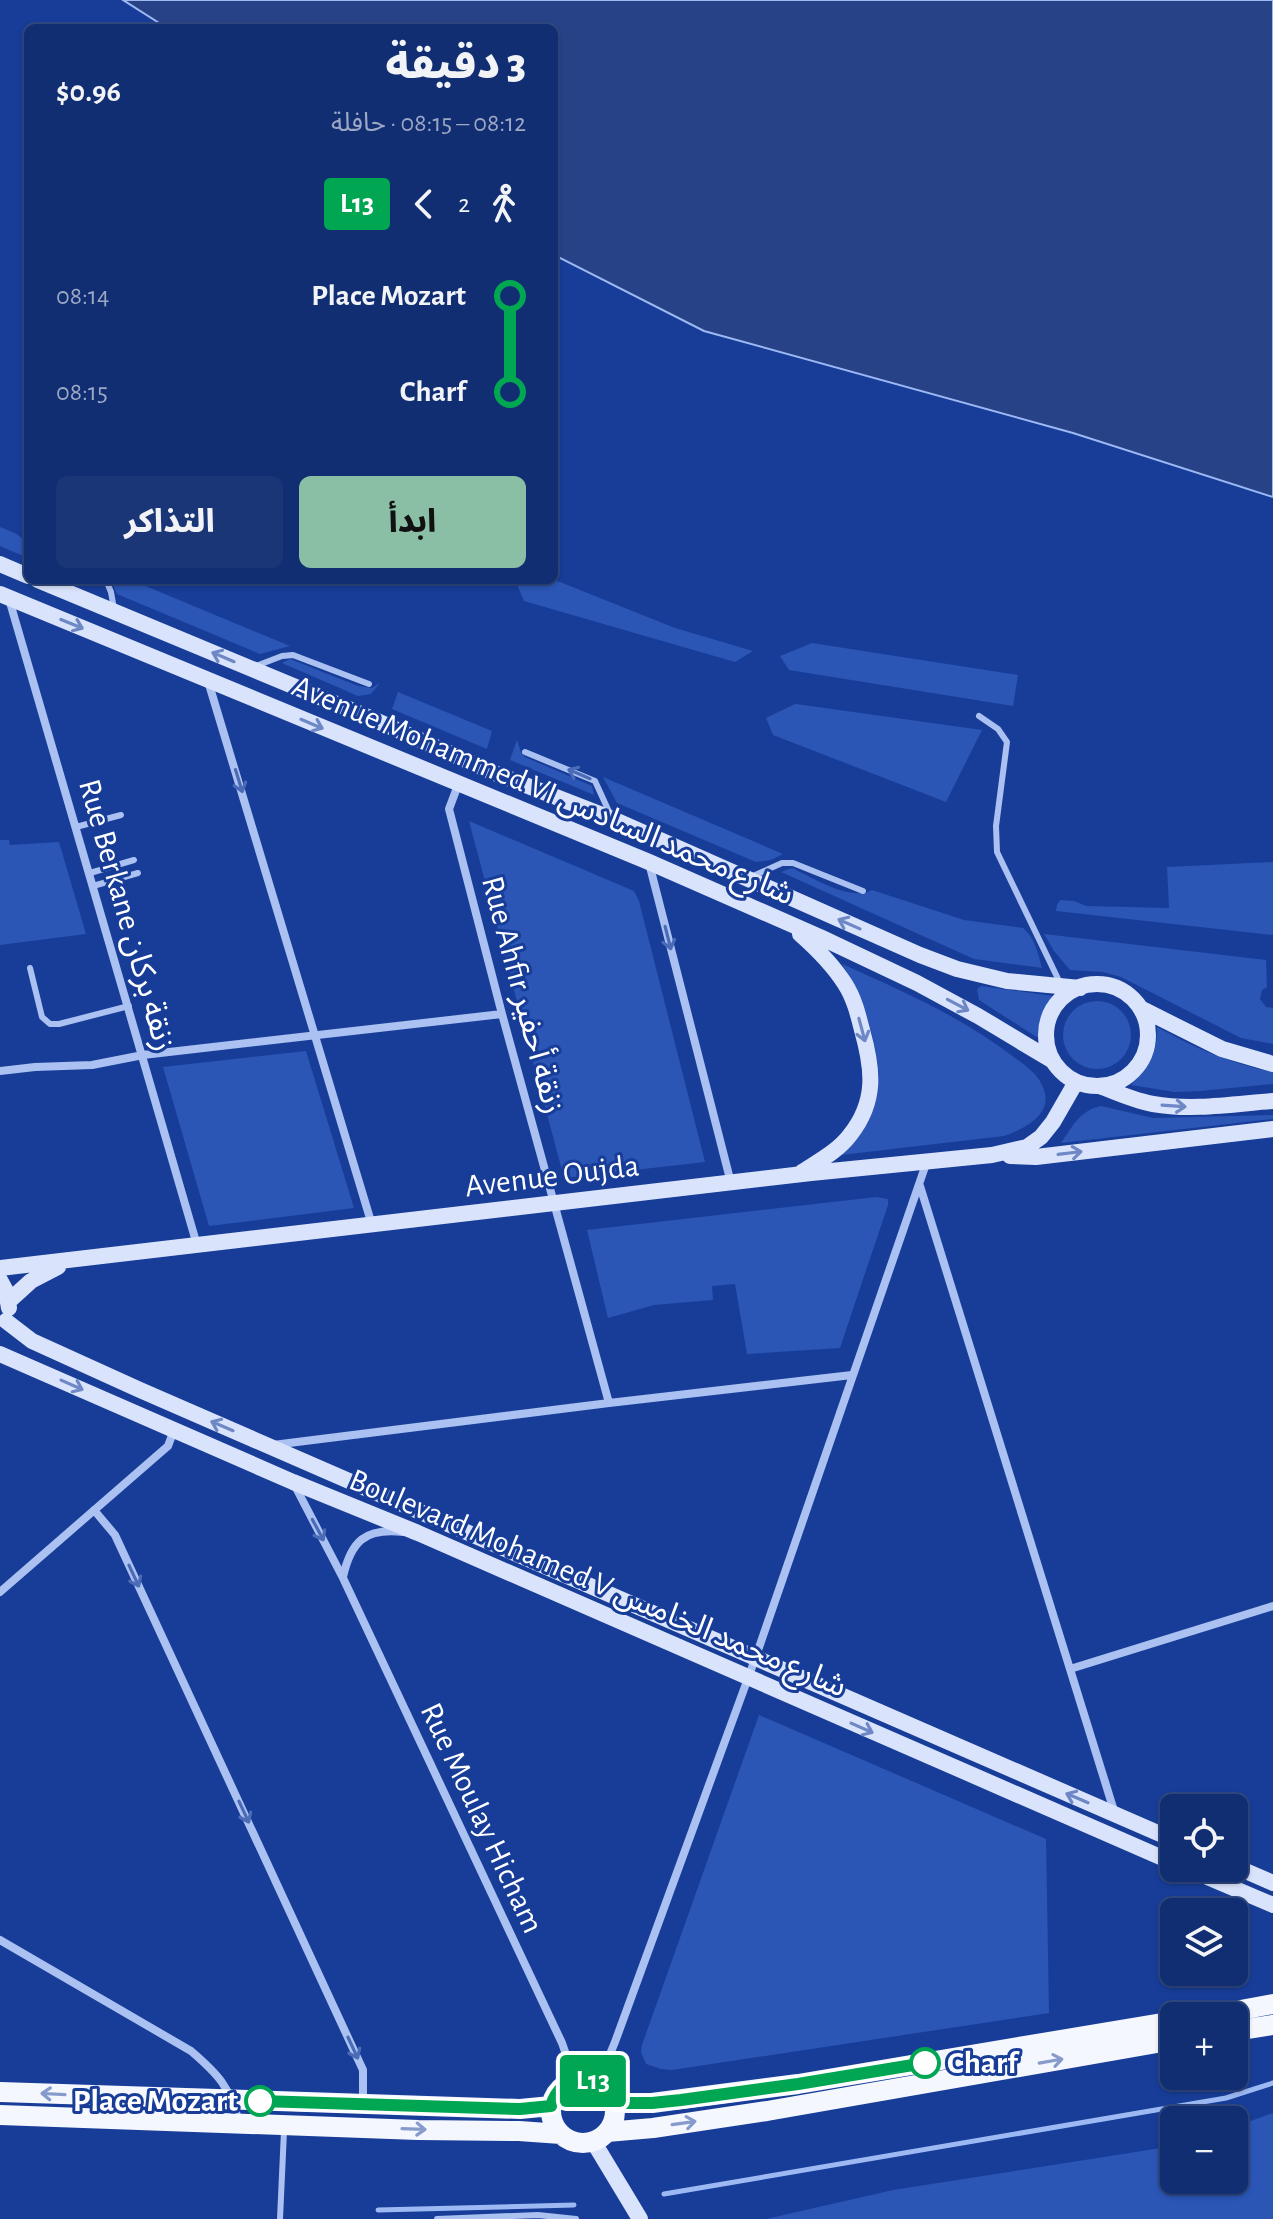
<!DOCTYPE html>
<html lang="ar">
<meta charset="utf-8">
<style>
:root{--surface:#112e72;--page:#1a3677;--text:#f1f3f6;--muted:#9ca8c4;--line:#304a84;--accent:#8abfa5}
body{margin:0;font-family:"Alegreya Sans","Noto Sans Arabic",sans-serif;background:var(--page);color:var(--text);direction:rtl;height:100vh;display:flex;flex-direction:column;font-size:30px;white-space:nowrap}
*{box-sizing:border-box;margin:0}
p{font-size:26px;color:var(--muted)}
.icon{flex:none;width:44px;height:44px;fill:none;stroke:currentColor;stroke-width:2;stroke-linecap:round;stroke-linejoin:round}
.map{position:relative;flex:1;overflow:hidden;direction:ltr}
.sheet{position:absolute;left:24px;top:24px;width:534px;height:560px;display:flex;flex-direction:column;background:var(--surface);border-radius:12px;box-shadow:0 2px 6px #0004,0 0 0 2px var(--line);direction:rtl}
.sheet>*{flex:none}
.badge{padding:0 16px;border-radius:6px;font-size:28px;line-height:52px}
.tools{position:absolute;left:1160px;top:1794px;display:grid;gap:16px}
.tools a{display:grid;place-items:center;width:88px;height:88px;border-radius:12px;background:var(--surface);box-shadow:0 2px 6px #0004,0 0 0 2px var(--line);font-size:40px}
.map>.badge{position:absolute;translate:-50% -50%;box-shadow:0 0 0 4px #fff}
.legs{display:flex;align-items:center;gap:12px;height:88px;padding:0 32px;font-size:26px}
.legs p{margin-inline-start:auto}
.head{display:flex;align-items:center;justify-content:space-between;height:136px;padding:0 32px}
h1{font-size:44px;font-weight:800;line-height:60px}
.button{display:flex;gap:16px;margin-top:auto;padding:16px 32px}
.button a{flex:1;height:92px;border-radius:12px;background:var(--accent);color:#111;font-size:32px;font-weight:800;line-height:92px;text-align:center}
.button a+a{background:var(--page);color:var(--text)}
ul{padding:0 32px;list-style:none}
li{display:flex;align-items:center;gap:28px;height:96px;font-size:30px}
li i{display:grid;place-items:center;width:12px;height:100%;margin:0 10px;background:currentColor}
li i::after{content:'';width:20px;height:20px;margin:-10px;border:6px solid;border-radius:50%;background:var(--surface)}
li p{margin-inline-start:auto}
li:first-child i{background:linear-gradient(#0000 50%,currentColor 0)}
li:last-child i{background:linear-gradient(currentColor 50%,#0000 0)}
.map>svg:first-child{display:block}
</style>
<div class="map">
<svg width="1273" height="2219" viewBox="0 0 1273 2219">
<rect width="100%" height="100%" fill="#173d98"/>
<path fill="#2b56b6" d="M0,527C18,534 28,537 28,558L0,546Z
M111,580H131L290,646L260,654L117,594Z
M555,580L675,628L753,651L735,662L524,601L516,582Z
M812,643L1018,675L1013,706L789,670L780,656Z
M290,659L358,686L372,688L380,683L371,694L358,696L282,663Z
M398,692L492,731L487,749L392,709Z
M795,704H796L982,730L946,802L773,735L766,718Z
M517,740L521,752L525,757L592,786L594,795L510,760Z
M603,777L783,854L771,860L756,862L617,803Z
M469,821L634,891L639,901L705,1162L564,1178Z
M0,840H9L10,845L59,842L86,934L0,945Z
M1273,862V935L1056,911L1057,905L1060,900L1074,901L1086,906L1169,908L1167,867Z
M792,868C813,878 851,902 872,890L964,920L1023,928C1035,938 1038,953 1042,968L974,959L781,872Z
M1044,934L1266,960L1267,987L1262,990L1260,999L1266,1007L1273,1008V1044L1241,1038L1121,977L1103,972L1070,970L1054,951Z
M842,964C900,990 960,1016 1011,1055C1023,1064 1036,1071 1042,1085C1056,1113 1026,1128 1004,1136L841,1155C882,1115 885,1084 871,1031C864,1006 856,986 842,964Z
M981,986L1053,996L1041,1016L1038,1038L979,1000L977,989Z
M1063 1035a34 34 0 1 1 68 0a34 34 0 1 1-68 0Z
M1157,1027C1195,1048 1231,1064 1273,1072V1084L1200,1091L1175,1092L1131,1085C1148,1068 1158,1052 1157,1027Z
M306,1051L354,1208L209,1226L163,1067Z
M1101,1106L1153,1118L1273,1115V1119L1061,1143C1072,1127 1080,1110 1101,1106Z
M876,1197L888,1199V1205L840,1348L747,1354L735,1284L712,1286L713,1300L654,1305L608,1318L587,1230Z
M759,1715L1046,1839L1049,2013L672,2070L661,2069L646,2064L641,2052L642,2045Z
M1273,2113V2219H766L893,2190L1174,2146V2180H1234V2127Z"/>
<path fill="#274287" stroke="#9db9f4" stroke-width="2" d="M123,0H1273V497L1073,433L704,331L554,255V28H167Z"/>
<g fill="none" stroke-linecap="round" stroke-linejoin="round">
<path stroke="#9db9f4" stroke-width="5" d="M664,2194L1226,2098L1273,2083
M378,2210L574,2205"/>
<path stroke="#abc1f1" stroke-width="6" d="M106,580L111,592L114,609
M256,666L282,656L293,655L369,684
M979,716L998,729L1007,742L996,826L997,852L1061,985
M525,752L595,781L611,816
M76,827L121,815
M90,873L134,860
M751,877L782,863H793L863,891
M93,886L138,873
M30,968L42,1017L50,1024H59L129,1006
M280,2219L284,2131
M437,2219L538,2215L576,2219"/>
<path stroke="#abc1f1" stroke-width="8" d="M9,599L197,1245
M208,681L372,1225
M458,785L449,809L502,1014L609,1403
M649,863L731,1183
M0,1071L35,1067L92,1065L143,1055L502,1014
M920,1186L1115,1814
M273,1445L609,1403L852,1375
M294,1484L343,1578L562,2043L575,2080
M94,1510L115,1535L363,2070V2103
M343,1577C351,1541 365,1528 403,1532
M0,1592L168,1446L174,1430
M1070,1669L1273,1606
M0,1940L191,2051C219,2075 229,2086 239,2122
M598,2083L615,2042L755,1659L927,1161"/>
<path stroke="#d9e3fc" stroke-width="16" d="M0,564L28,576
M38,580L375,720L492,772L615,820L920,955L957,969L1007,981L1080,988
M0,594L649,862L820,937L917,983L978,1016L1053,1061
M800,934C817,949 833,965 845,984C854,998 858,1014 862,1030C873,1069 877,1101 850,1135C838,1151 819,1161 802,1172
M1046 1035a51 51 0 1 1 102 0a51 51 0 1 1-102 0Z
M1140,1008L1222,1049L1273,1064
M1100,1086C1117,1093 1135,1101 1153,1104C1192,1111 1234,1104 1273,1101
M1010,1156L1036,1157L1273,1129
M0,1268L811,1173L992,1155L1027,1147L1041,1137L1053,1122L1076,1082
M0,1280L6,1291L9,1308
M9,1301L31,1281L58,1267
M6,1321L32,1341L140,1390L1174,1840
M0,1354L293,1482L418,1533L1174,1863
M1234,1866L1273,1883
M1186,1868L1273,1905
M593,2141L640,2219"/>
<path stroke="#f5f7ff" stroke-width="20" d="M1208,2016L1273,2004
M1234,2031L1273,2025
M551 2111a32 32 0 1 1 64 0a32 32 0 1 1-64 0Z
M0,2092L520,2109L551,2106
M614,2103H652L798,2084L1174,2021
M0,2115L418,2130L519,2131L561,2134
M607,2132L653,2128L767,2111L1174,2040"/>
</g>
<defs><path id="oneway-shaft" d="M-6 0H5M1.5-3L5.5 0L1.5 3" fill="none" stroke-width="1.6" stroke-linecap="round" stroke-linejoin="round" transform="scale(2)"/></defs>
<g stroke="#6e88c5">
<use href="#oneway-shaft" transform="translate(72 624) rotate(22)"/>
<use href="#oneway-shaft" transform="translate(223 657) rotate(-157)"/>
<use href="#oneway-shaft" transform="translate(312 724) rotate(23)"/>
<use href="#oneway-shaft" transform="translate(849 924) rotate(-156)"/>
<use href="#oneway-shaft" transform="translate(958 1005) rotate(28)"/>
<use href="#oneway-shaft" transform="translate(862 1030) rotate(75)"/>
<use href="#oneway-shaft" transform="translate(1174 1106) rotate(4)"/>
<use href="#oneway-shaft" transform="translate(1070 1153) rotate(-7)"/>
<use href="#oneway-shaft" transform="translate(72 1385) rotate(24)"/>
<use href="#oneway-shaft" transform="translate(222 1426) rotate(-157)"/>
<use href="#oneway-shaft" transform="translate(862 1728) rotate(24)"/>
<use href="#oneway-shaft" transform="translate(1077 1798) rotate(-157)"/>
</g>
<g stroke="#4b6bb7">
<use href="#oneway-shaft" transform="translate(579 774) rotate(-157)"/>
<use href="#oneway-shaft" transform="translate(239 781) rotate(73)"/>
<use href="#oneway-shaft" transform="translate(668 938) rotate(76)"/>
<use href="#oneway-shaft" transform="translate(318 1530) rotate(62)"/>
<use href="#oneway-shaft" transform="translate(134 1576) rotate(65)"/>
<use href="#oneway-shaft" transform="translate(244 1812) rotate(65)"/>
<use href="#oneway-shaft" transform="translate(353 2048) rotate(65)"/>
</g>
<g stroke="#869acc">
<use href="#oneway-shaft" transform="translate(1051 2061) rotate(-10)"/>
<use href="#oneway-shaft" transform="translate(53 2094) rotate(-177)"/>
<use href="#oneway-shaft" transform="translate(684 2123) rotate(-8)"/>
<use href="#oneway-shaft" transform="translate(414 2129) rotate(2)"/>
</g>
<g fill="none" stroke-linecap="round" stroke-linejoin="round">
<defs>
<path id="line-1" d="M260,2101L520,2109L551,2106C561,2072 600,2069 614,2103H652L681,2100L798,2084L925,2063"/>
</defs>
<use href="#line-1" stroke="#fff" stroke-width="18"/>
<use href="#line-1" stroke="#00a651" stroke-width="12"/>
</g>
<g fill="#fff" stroke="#00a651" stroke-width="4">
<circle cx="925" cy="2063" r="14"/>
<circle cx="260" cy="2101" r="14"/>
</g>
<g text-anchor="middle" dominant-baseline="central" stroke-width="6" stroke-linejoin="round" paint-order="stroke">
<g font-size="32" fill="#fff" stroke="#173d98">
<text transform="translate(543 790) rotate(23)">Avenue Mohammed VI شارع محمد السادس</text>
<text transform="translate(127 915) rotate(74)">Rue Berkane زنقة بركان</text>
<text transform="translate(523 995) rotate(75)">Rue Ahfir زنقة أحفير</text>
<text transform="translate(552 1176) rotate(-7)">Avenue Oujda</text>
<text transform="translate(598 1583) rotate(23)">Boulevard Mohamed V شارع محمد الخامس</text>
<text transform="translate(482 1818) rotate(65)">Rue Moulay Hicham</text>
</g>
<g font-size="32" font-weight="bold" fill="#fff" stroke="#173d98" text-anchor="start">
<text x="947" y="2063">Charf</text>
<text x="238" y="2101" text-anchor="end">Place Mozart</text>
</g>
</g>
</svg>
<div class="tools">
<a><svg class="icon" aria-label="locate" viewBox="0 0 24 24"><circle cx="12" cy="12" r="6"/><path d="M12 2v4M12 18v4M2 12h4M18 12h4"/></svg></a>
<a><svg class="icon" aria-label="layers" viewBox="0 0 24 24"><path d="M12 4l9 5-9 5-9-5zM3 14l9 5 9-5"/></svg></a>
<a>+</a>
<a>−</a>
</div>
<b class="badge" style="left:593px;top:2081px;background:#00a651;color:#fff">L13</b>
<section class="sheet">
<div class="head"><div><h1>3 دقيقة</h1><p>08:12 – 08:15 · حافلة</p></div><b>$0.96</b></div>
<div class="legs"><svg class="icon" aria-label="walk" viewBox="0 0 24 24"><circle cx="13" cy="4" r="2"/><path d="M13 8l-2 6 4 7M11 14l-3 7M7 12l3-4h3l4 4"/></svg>2<svg class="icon" aria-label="back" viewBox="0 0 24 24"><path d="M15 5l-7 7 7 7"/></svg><b class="badge" style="background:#00a651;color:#fff">L13</b></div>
<ul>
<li><i style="color:#00a651"></i><b>Place Mozart</b><p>08:14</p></li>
<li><i style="color:#00a651"></i><b>Charf</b><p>08:15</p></li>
</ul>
<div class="button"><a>ابدأ</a><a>التذاكر</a></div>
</section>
</div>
